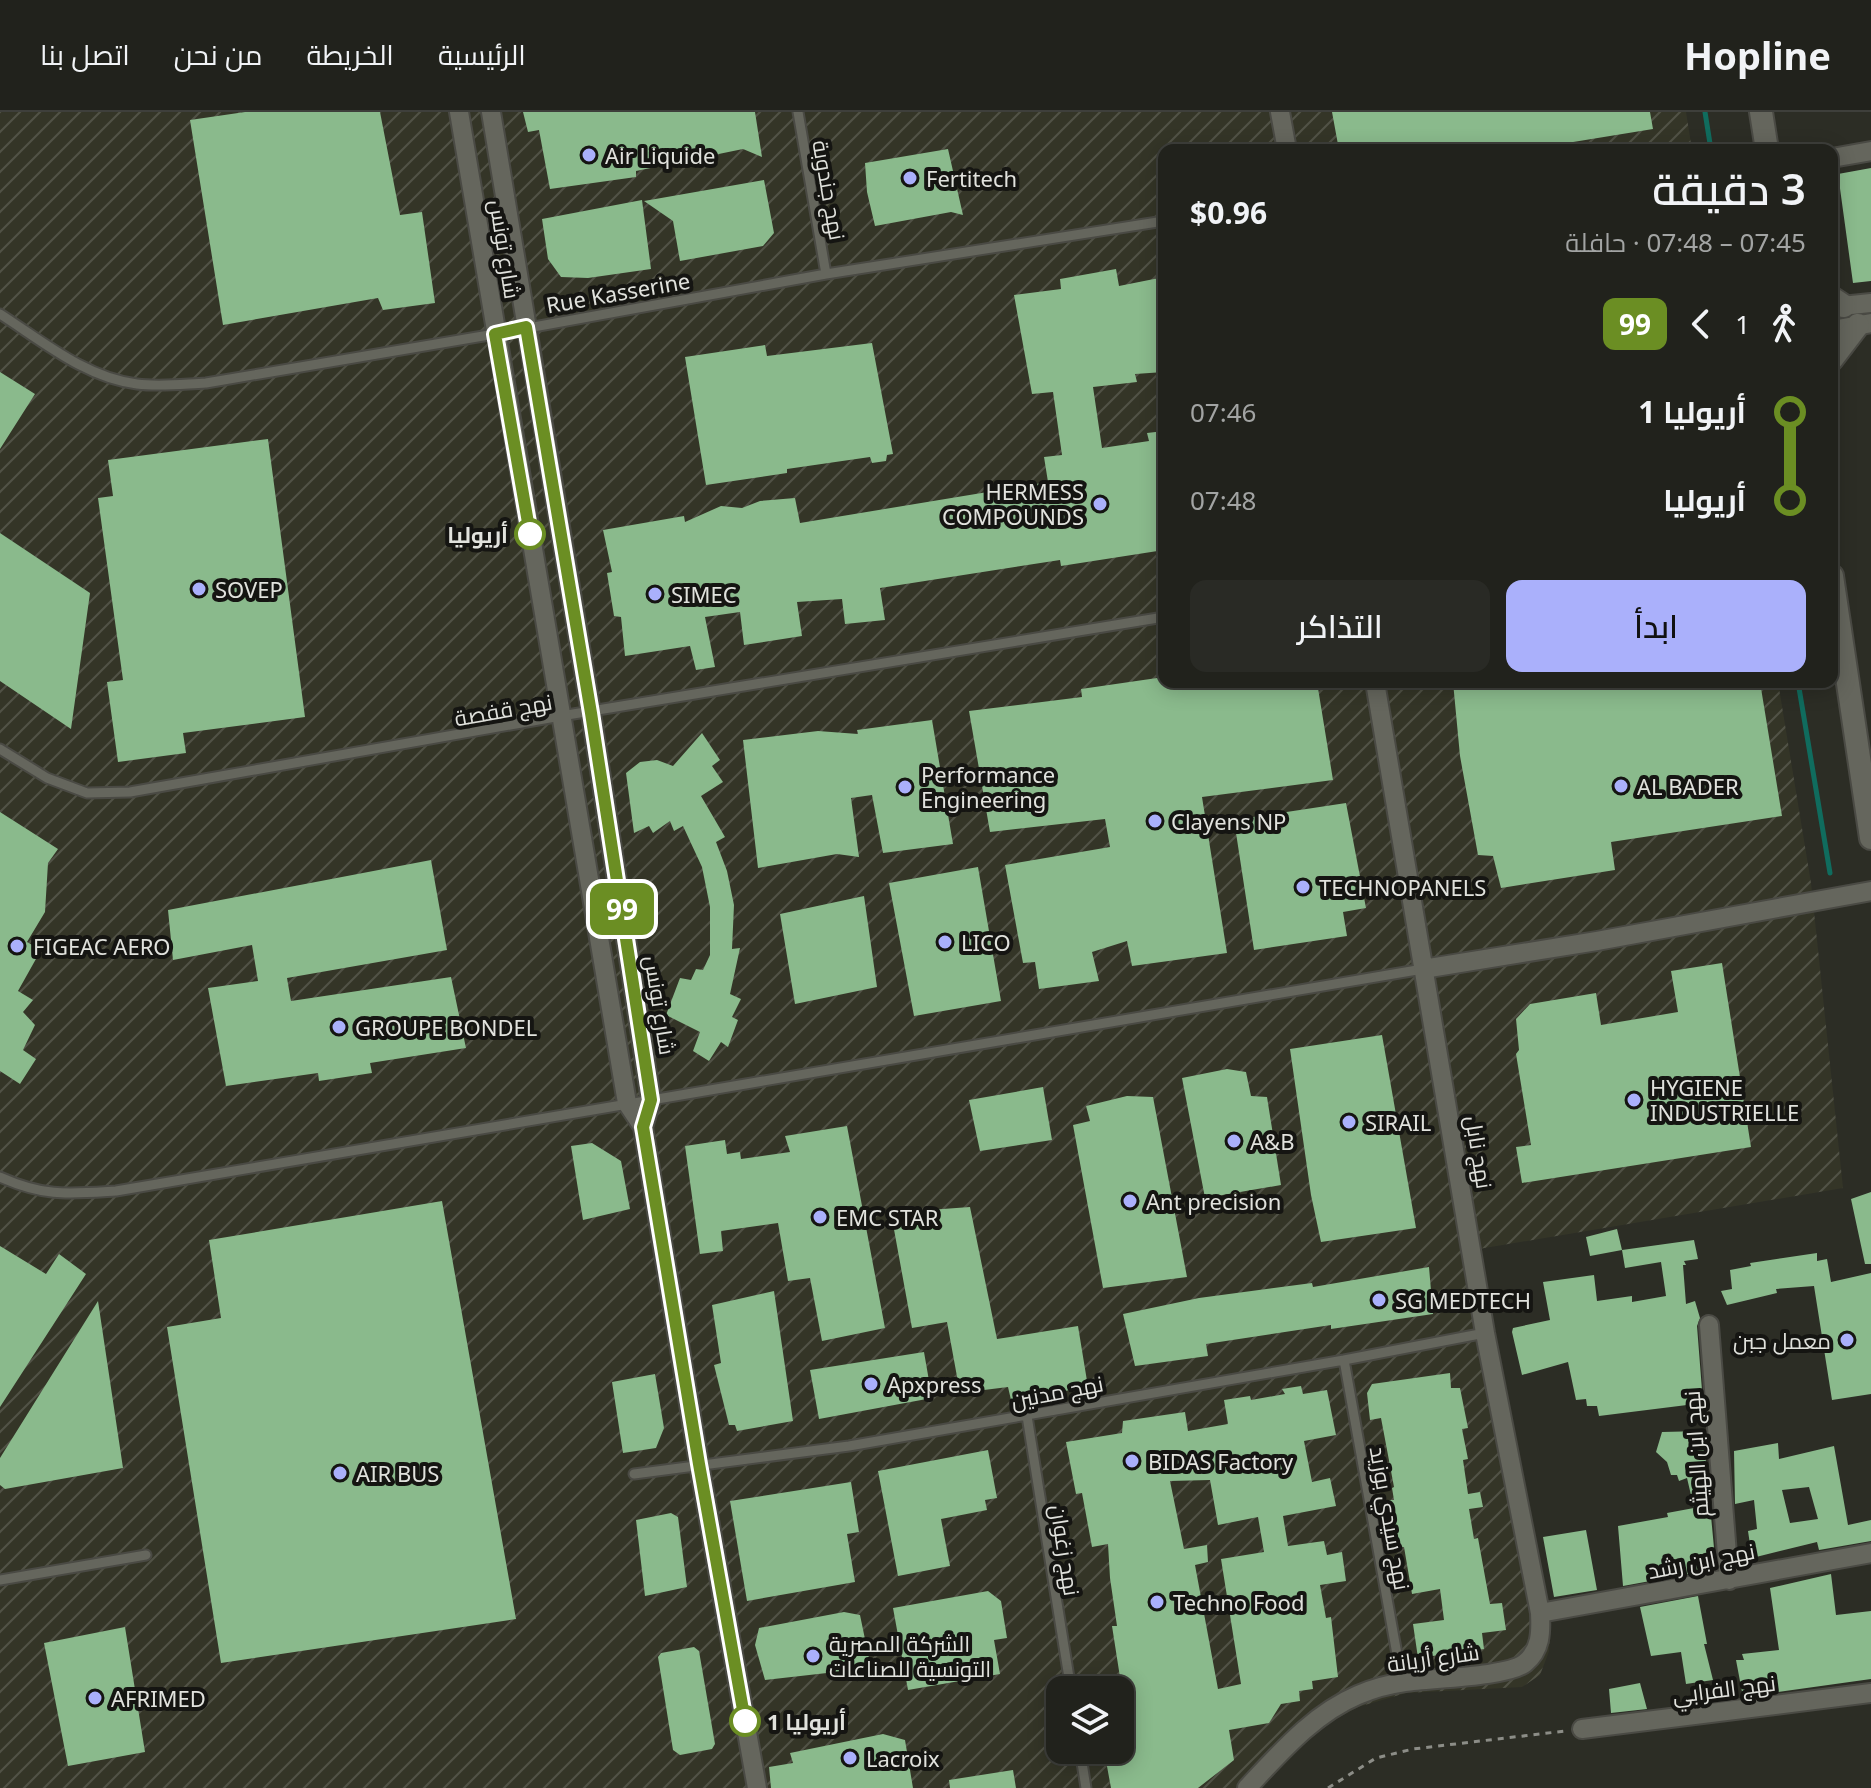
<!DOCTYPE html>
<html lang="ar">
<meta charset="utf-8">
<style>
:root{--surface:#21221c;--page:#292a25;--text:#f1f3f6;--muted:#a2a4a3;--line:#3e3f3b;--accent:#aab0fb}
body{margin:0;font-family:"Noto Sans",Cairo,sans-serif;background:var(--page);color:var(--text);direction:rtl;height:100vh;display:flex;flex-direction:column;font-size:30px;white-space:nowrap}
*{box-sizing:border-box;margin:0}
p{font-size:26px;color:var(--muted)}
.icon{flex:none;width:44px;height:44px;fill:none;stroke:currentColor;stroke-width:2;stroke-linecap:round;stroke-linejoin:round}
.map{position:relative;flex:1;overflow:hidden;direction:ltr}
.side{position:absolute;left:1158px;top:32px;width:680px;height:544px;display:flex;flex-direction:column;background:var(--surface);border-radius:16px;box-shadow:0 4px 20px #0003,0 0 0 2px var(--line);direction:rtl}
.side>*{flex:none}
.badge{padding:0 16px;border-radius:12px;font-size:28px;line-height:52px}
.fabs{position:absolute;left:1046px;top:1564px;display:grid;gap:16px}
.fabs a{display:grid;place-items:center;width:88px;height:88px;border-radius:16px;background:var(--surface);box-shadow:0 4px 20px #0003,0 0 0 2px var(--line);font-size:40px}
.map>.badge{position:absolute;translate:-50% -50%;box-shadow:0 0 0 4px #fff}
.legs{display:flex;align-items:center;gap:12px;height:88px;padding:0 32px;font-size:26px}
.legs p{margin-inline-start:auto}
.head{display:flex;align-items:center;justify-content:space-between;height:136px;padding:0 32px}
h1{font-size:44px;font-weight:600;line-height:60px}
.cta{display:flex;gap:16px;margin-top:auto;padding:16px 32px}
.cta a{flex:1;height:92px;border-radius:16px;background:var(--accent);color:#111;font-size:32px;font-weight:600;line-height:92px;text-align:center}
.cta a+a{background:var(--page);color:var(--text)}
ul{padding:0 32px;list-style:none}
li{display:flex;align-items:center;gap:28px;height:88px;font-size:30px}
li i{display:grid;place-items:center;width:12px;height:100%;margin:0 10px;background:currentColor}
li i::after{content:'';width:20px;height:20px;margin:-10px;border:6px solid;border-radius:50%;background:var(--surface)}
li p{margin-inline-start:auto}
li:first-child i{background:linear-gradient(#0000 50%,currentColor 0)}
li:last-child i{background:linear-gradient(currentColor 50%,#0000 0)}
header{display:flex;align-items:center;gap:48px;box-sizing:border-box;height:112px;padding:0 40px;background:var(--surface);border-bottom:2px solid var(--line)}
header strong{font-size:38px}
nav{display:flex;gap:44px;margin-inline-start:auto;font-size:28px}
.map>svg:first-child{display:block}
</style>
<header>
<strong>Hopline</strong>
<nav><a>الرئيسية</a><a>الخريطة</a><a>من نحن</a><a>اتصل بنا</a></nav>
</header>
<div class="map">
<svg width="1871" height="1676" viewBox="0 0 1871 1676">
<defs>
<pattern id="industrial-furrows" width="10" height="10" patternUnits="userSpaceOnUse" patternTransform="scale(2)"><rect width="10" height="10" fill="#343527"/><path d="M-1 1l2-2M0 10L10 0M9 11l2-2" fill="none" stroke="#515246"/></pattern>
</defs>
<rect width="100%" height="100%" fill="#2c2d25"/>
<path fill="url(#industrial-furrows)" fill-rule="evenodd" d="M0,0H1686L1692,38H1164V570H1778L1811,771L1843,1076L1467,1139L1489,1265L1551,1504L1549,1539L1540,1563L1522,1575L1406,1581L1358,1595L1334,1608L1304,1631L1261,1676H0ZM1060,1578H1120V1638H1060Z"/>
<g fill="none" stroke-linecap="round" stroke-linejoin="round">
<path stroke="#106c5e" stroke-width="5" d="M1705,0L1711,38
M1798,570L1830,761"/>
</g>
<path fill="#8aba8c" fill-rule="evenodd" d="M245,0H380L400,103L422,100L435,191L383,198L378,186L223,213L190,8Z
M523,0H755L762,45L743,37L636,59V65L550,77L539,18L528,20Z
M1332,0H1650L1653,17L1524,38H1339Z
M948,37L963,103L951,100L875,114L867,80L865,51Z
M1871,56V169L1853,171L1838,62Z
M764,68L774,121L763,134L680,149L673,109L644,89Z
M642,88L651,157L588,166L561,165L548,147L542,107Z
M1116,157L1119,174L1164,165V260L1135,262L1137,270L1093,275L1102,336L1149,329L1147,321L1164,319V438L1061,454L1060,448L880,476L885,508L845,512L842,487L797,490L802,524L744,533L740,500L705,505L715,555L696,558L690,534L625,544L621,505L614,504L607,461L612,460L603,418L684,404L685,410L721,394L742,396L760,389L795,386L800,411L1048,370L1044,345L1062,343L1053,280L1032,282L1014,183L1061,177L1060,167Z
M872,231L893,342L887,343L886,349L872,351L870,345L787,357V361L706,373L685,245L765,233L767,244Z
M0,260L35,282L0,337Z
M268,327L305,605L183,621L186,641L118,650L107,570L123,568L98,386L113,384L108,348Z
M0,421L90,481L71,617L0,569Z
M1164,565V570H1317L1333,668L1202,685L1227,841L1132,854L1127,829L1092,840L1099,869L1039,877L1035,850L1023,851L1005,753L1110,735L1105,707L990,720L969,599L1082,585L1081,577Z
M1453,570H1760L1782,704L1611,730L1615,758L1501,776L1493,744L1478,743L1460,644Z
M932,608L953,732L883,741L872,683L851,686L859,745L837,742L758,756L743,628L818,619L858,622L857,618Z
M702,621L720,648L712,654L723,670L701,684L725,725L716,730L727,759L734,793L732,837L740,836L730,882L741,887L732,905L738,908L728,935L721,930L709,949L693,939L700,920L666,903L680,866L691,868L696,857L703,858L710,843V795L702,755L683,714L674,719L670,709L653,721L649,714L634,721L626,661L640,650L657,648L673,654Z
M1346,691L1366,796L1343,800L1347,824L1254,838L1234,708Z
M0,700L58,737L48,751L45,800L27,830L41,838L18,879L33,888L23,900L35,913L23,938L36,947L20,972L0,959Z
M431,748L447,838L287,866L291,889L451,865L466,936L370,951L372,961L319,969L318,961L226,974L208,876L258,869L252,833L173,848L168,798Z
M978,755L1001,889L914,904L889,771Z
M864,784L877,875L795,892L780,802Z
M1722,851L1751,1035L1522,1071L1516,1035L1531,1033L1516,942L1519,938L1516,907L1530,892L1596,881L1601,913L1678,900L1671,859Z
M1382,923L1416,1116L1321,1130L1311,1083L1290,937Z
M1227,957L1246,960L1251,984L1267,985L1281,1073L1205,1086L1182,966Z
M1043,975L1052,1028L980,1039L969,988Z
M1127,984L1153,985L1187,1165L1103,1176L1073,1013L1090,1009L1086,994Z
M847,1014L885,1216L822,1229L810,1166L788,1169L778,1111L721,1119L723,1139L700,1142L685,1034L725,1028L727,1042L740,1040L741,1047L790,1040L785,1024Z
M592,1031L621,1049L630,1097L583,1108L571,1034Z
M1871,1080V1152H1865L1851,1087Z
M442,1089L516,1507L221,1551L167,1215L221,1206L209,1128Z
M970,1095L997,1227L1078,1214L1088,1275L1011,1288L1008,1275L960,1281L947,1210L912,1216L893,1112L929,1098Z
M1617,1117L1622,1138L1590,1144L1586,1125Z
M1694,1128L1698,1147L1684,1149L1686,1153H1683L1686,1192L1695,1189L1700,1206L1697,1214L1703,1291L1599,1304L1597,1294H1587L1586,1287L1576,1288L1568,1250L1522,1263L1512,1220L1513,1216L1550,1208L1543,1170L1594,1163L1597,1189L1632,1184V1190L1666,1184L1661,1150L1625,1156L1622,1138Z
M0,1134L46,1162L59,1142L86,1162L0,1295Z
M1817,1141V1149L1827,1147L1831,1170L1871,1161V1282L1832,1288L1814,1174L1776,1177L1777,1181L1727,1193L1721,1179L1732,1177L1730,1158L1751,1154L1750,1151Z
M1429,1155L1433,1202L1331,1217V1213L1206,1232L1208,1244L1135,1254L1123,1202L1199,1186L1312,1171L1313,1175Z
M774,1179L793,1309L737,1319L735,1313H729L714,1253L721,1251L712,1193Z
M98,1189L123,1356L5,1377L0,1373V1346Z
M924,1240L932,1286L819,1307L810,1258Z
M1450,1261L1451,1276H1460L1468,1316L1462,1317L1468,1347L1463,1348L1468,1382L1480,1380L1483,1395L1469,1397L1474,1427L1478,1426L1490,1492L1502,1491L1506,1518L1482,1521L1484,1537L1418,1546L1413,1512L1444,1508L1440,1477L1412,1482L1404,1435L1397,1436L1389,1388H1394L1392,1376L1394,1375L1381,1306L1370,1308L1367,1281L1372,1272Z
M655,1262L664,1316L656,1336L623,1341L612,1270Z
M1301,1274L1303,1282L1327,1278L1336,1323L1304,1329L1312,1370L1330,1366L1336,1394L1283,1404L1288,1434L1324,1429L1327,1443L1342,1440L1346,1469L1320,1473L1326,1506L1331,1505L1338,1565L1312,1569L1313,1577L1299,1579L1300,1589L1281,1592L1269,1611L1229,1618L1234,1648L1198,1676H1111L1104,1638H1120V1591H1124L1112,1514H1117L1110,1466L1108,1432L1092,1435L1082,1381L1076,1382L1066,1330L1122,1321L1123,1309L1185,1300L1188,1319L1228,1312L1224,1288L1250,1284L1251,1288L1285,1282L1282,1277ZM1210,1368L1218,1413L1258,1405L1264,1440L1221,1447L1241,1572L1218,1577L1195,1453L1208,1450L1207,1433L1184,1437L1170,1369Z
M1703,1319L1716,1457L1623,1474L1618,1414L1668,1405L1667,1401L1694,1396L1687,1366L1679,1369L1677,1363H1671L1667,1350L1656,1340L1662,1320Z
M1778,1331L1779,1347L1834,1334L1848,1413L1871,1408V1429L1819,1438L1817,1430L1752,1446L1748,1419L1757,1417L1754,1388L1735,1392L1734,1339ZM1809,1375L1818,1407L1790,1411L1782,1378Z
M988,1338L997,1386L985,1388L987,1398L941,1407L950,1454L898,1464L878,1359Z
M851,1370L859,1420L847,1422L855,1470L747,1489L730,1389Z
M671,1401L678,1405L687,1475L645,1484L636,1408Z
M1586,1418L1597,1478L1554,1485L1543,1425Z
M1831,1462L1836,1503L1871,1499V1567L1743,1585L1736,1548H1744L1742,1542L1779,1538L1770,1476Z
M988,1479L1001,1489L1007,1526L994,1528L1000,1562L908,1578L893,1496Z
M1698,1484L1707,1532H1704L1713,1568L1686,1572L1681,1540L1651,1544L1640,1495Z
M844,1500L860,1503L871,1556L765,1568L755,1533L759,1516Z
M125,1515L145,1640L68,1654L44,1531Z
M694,1535L699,1539L715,1632L712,1637L680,1643L673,1638L658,1545L661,1541Z
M1640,1571L1647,1597L1611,1601L1609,1577Z
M883,1622L905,1628L913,1676H771L769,1655L793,1651L790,1641Z
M1013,1658L1016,1676H950L949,1668Z"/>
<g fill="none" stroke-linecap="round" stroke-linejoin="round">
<defs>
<path id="service" d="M798,0L826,162
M0,202C42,229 86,266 137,272C160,275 183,272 206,271L495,222L826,162L1164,109
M0,637L47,666L87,681L130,680L561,604L1164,505
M0,1065C45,1085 68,1082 116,1079L1423,857
M1344,1248L1402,1570
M1027,1304L1071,1578
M634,1362L849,1334L1344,1248L1485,1221
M0,1468L146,1443
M1080,1638L1086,1676"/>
<path id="minor" d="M459,0L627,991L643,1015L699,1352L757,1676
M491,0L591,601L651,988L643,1015
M1280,0L1287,38
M1832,46L1871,39
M1832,195L1871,191
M1832,218L1871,211
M1423,857L1597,829L1871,779
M1709,1213L1729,1468
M1540,1501L1871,1441
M1582,1617L1871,1581
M1247,1676C1280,1641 1313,1602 1358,1583C1372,1577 1390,1572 1405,1570C1431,1566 1508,1565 1525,1551C1541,1538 1541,1520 1540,1501L1485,1221L1375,570"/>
<path id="tertiary" d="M1761,0L1767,38
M1832,186L1844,194
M1832,247L1858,213
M1832,464L1871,726"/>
</defs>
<use href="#service" stroke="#4a4a44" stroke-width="13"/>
<use href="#minor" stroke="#4a4a44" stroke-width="22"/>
<use href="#tertiary" stroke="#4a4a44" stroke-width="26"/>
<path stroke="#8c8d87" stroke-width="3" stroke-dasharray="6 6" stroke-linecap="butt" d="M1328,1676L1376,1646L1413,1637L1565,1619"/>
<use href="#service" stroke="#65665d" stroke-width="9"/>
<use href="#minor" stroke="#65665d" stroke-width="18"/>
<use href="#tertiary" stroke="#65665d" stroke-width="22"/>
</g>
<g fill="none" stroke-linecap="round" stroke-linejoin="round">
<defs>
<path id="line-1" d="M530,422L495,222L526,215L591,601L651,988L643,1015L699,1352L745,1609"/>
</defs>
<use href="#line-1" stroke="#fff" stroke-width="18"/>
<use href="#line-1" stroke="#6b8e23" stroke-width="12"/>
</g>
<g fill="#aab0fb" stroke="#151512" stroke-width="3">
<circle cx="589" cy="43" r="8"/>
<circle cx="910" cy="66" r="8"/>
<circle cx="1100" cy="392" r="8"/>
<circle cx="199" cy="477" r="8"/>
<circle cx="655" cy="482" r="8"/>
<circle cx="1621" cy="674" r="8"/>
<circle cx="905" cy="675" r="8"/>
<circle cx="1155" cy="709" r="8"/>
<circle cx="1303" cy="775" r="8"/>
<circle cx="945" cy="830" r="8"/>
<circle cx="17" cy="834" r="8"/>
<circle cx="339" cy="915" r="8"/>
<circle cx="1634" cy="988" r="8"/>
<circle cx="1349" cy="1010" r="8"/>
<circle cx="1234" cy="1029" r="8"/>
<circle cx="1130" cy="1089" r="8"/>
<circle cx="820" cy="1105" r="8"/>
<circle cx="1379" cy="1188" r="8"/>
<circle cx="1847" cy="1228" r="8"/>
<circle cx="871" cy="1272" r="8"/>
<circle cx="1132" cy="1349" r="8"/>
<circle cx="340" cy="1361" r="8"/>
<circle cx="1157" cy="1490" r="8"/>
<circle cx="813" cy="1544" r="8"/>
<circle cx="95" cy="1586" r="8"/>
<circle cx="850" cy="1646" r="8"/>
</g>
<g fill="#fff" stroke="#6b8e23" stroke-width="4">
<circle cx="530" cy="422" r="14"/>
<circle cx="745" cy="1609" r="14"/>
</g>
<g text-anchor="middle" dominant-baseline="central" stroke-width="8" stroke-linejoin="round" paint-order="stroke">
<g font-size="22" fill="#e1e2dd" stroke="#151512" text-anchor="start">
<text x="605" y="43">Air Liquide</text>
<text x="926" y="66">Fertitech</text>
<text x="1084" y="379" text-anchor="end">HERMESS<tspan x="1084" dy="25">COMPOUNDS</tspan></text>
<text x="215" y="477">SOVEP</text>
<text x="671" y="482">SIMEC</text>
<text x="921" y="662">Performance<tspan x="921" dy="25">Engineering</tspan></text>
<text x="1637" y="674">AL BADER</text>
<text x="1171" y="709">Clayens NP</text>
<text x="1319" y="775">TECHNOPANELS</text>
<text x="961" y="830">LICO</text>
<text x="33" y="834">FIGEAC AERO</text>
<text x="355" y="915">GROUPE BONDEL</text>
<text x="1650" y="975">HYGIENE<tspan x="1650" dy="25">INDUSTRIELLE</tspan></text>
<text x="1365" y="1010">SIRAIL</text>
<text x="1250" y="1029">A&amp;B</text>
<text x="1146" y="1089">Ant precision</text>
<text x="836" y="1105">EMC STAR</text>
<text x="1395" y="1188">SG MEDTECH</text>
<text x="1831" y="1228" text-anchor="end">معمل جبن</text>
<text x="887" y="1272">Apxpress</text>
<text x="1148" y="1349">BIDAS Factory</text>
<text x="356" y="1361">AIR BUS</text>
<text x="1173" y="1490">Techno Food</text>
<text x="829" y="1531">الشركة المصرية<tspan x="829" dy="25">التونسية للصناعات</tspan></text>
<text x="111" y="1586">AFRIMED</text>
<text x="866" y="1646">Lacroix</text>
</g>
<g font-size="22" fill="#e1e2dd" stroke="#151512">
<text transform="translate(830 78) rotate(80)">نهج جندوبة</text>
<text transform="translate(506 137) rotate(81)">شارع تونس</text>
<text transform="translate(618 180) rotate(-10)">Rue Kasserine</text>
<text transform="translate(503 597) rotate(-10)">نهج قفصة</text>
<text transform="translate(661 893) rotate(81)">شارع تونس</text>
<text transform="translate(1480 1040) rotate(81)">نهج نابل</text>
<text transform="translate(1057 1279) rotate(-11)">نهج مدنين</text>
<text transform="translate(1695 1342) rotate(-94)">نهج ابن الهيثم</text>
<text transform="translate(1391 1406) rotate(80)">نهج سيدي بوزيد</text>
<text transform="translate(1066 1438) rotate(81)">نهج زغوان</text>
<text transform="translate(1701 1448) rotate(-11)">نهج ابن رشد</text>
<text transform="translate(1433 1545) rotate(-8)">شارع أريانة</text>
<text transform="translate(1724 1576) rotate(-7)">نهج الفرابي</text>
</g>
<g font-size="22" font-weight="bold" fill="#e1e2dd" stroke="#151512" text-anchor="end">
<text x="508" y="422">أريوليا</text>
<text x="767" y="1609" text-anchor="start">أريوليا 1</text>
</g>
</g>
</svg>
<div class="fabs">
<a><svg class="icon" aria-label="layers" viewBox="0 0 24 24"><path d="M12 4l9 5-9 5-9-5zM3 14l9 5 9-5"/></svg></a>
</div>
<b class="badge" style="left:622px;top:797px;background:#6b8e23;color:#fff">99</b>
<section class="side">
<div class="head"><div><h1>3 دقيقة</h1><p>07:45 – 07:48 · حافلة</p></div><b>$0.96</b></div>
<div class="legs"><svg class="icon" aria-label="walk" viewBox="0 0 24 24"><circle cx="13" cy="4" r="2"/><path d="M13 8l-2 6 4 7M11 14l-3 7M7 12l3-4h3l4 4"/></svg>1<svg class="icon" aria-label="back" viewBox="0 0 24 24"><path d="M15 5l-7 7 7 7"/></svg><b class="badge" style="background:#6b8e23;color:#fff">99</b></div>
<ul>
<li><i style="color:#6b8e23"></i><b>أريوليا 1</b><p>07:46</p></li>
<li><i style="color:#6b8e23"></i><b>أريوليا</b><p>07:48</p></li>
</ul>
<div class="cta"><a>ابدأ</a><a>التذاكر</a></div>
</section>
</div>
